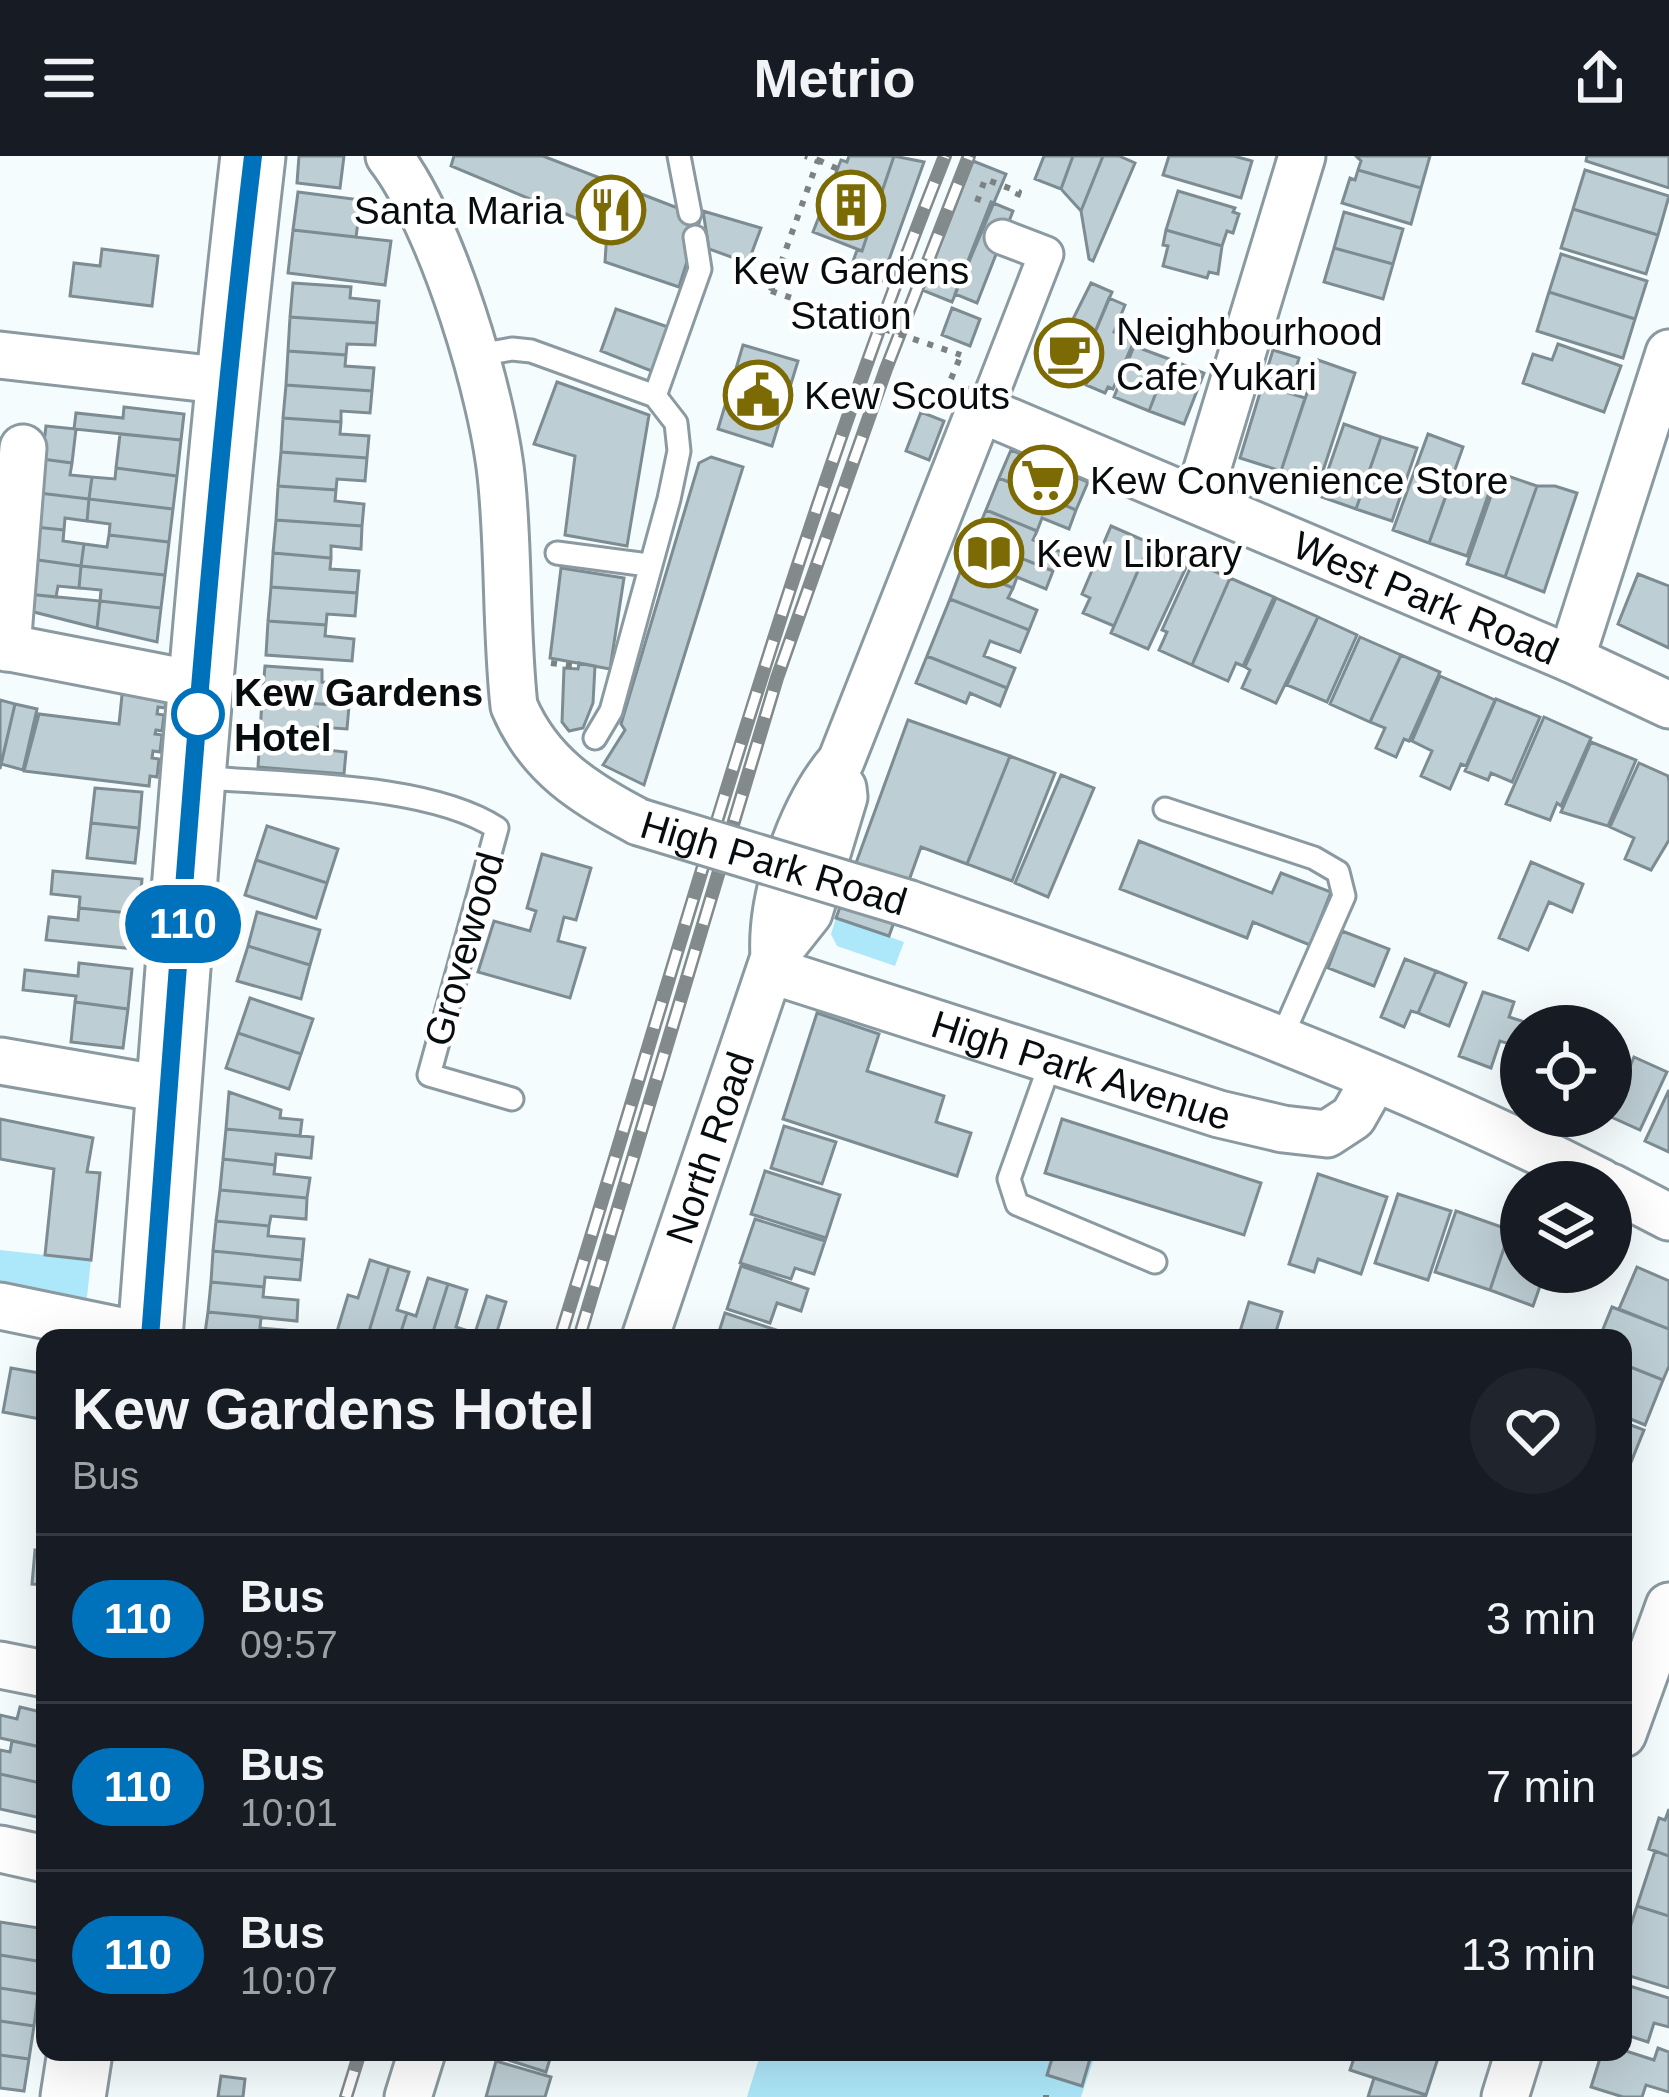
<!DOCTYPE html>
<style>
:root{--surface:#171b24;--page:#20242c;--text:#f1f3f6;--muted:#9ea1a6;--line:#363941}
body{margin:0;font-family:Helvetica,sans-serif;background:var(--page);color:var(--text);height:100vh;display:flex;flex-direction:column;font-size:45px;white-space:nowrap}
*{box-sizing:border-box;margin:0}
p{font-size:39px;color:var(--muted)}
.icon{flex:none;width:66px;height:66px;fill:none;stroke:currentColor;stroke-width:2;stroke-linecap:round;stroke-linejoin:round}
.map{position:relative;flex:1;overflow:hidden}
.details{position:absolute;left:36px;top:1173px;width:1596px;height:732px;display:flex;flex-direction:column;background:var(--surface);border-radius:24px;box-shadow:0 12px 48px #0002}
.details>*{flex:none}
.badge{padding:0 24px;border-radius:39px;font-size:42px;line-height:78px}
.buttons{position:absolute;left:1500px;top:849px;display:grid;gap:24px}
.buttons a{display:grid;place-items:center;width:132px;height:132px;border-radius:50%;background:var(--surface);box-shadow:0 12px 48px #0002;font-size:60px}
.map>.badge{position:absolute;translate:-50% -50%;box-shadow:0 0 0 6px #fff}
.round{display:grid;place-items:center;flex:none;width:126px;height:126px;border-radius:63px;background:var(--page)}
.head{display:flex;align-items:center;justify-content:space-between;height:204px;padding:0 36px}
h1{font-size:57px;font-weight:600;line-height:90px}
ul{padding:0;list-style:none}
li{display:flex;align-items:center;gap:36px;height:168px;padding:0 36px;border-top:3px solid var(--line)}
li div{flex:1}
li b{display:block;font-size:45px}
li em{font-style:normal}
li .badge{min-width:132px;font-weight:700;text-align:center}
header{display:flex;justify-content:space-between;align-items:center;height:156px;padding:0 36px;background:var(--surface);font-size:54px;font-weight:600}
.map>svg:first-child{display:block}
</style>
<header><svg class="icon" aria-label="menu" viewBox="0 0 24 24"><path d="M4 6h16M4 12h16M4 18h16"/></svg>Metrio<svg class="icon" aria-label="share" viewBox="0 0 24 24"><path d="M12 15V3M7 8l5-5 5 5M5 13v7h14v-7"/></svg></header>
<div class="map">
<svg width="1669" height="1941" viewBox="0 0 1669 1941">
<rect width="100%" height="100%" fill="#f4fcfe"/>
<path fill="#ade7fa" d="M836,762L904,786L895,810L837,790L831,778Z
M0,1094L91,1104L86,1150L0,1133Z
M761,1896H1096L1081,1941H747Z"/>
<path fill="#bdced4" stroke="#7c8c92" stroke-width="3" d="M299,0H344L340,32L297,27Z
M454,0H543L701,61L679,131L605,106L607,75L451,10Z
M849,0H894L862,95L813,76L841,4L847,6Z
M894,0L924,6L881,126L850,114L857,94L862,95Z
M1044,0H1073L1061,33L1035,23Z
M1073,0H1103L1081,55L1061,33Z
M1103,0H1119L1135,7L1093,105L1089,103L1081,55Z
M1169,0H1234L1252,5L1241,42L1163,19Z
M1356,0H1430L1421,32L1358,14L1361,5Z
M1587,0H1669V32L1586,5Z
M973,5L1006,18L952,146L922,134Z
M1358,14L1421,32L1411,68L1342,47L1350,22L1355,24Z
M1585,14L1669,40L1658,79L1573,53Z
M1178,35L1235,52L1233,56L1239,58L1233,77L1227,75L1222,90L1166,74Z
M298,36L361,44L356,81L293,74Z
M991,46L1013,55L977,147L955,138Z
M1573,53L1658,79L1646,118L1561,92Z
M703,55L761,72L748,107L709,93Z
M1344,56L1403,73L1393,108L1334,92Z
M293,74L391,85L385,129L288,117Z
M1166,74L1222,90L1218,118L1209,116L1207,122L1163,110L1168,90L1163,89Z
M1334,92L1393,108L1383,143L1324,126Z
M102,93L158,100L152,150L70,140L74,107L100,110Z
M1561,98L1647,125L1635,163L1549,136Z
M293,127L351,131L350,142L379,145L377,167L290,161Z
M1091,127L1112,136L1078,217L1051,207Z
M1549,136L1635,163L1623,202L1537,175Z
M1109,142L1125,149L1114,176L1134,185L1113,233L1108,231L1105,237L1086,229L1089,222L1078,217Z
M952,152L980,163L970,190L942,179Z
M616,153L668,171L654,216L601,195Z
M290,161L377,167L375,189L347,188L346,199L288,195Z
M1558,188L1621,210L1604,256L1523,227L1533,198L1552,204Z
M743,189L798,205L772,290L718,273Z
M1134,190L1169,203L1149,255L1114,241Z
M1273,194L1299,202L1289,237L1305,242L1281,315L1240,302Z
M288,195L346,199L345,210L374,212L372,235L286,229Z
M1169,203L1204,217L1184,268L1149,255Z
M1318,204L1355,217L1319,327L1281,315Z
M557,226L649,259L627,390L565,379L575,300L534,288Z
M286,229L372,235L370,257L341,255V266L283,262Z
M124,251L184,258L181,284L74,273L76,257L123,262Z
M921,256L944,265L929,304L906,295Z
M283,262L341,266L340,278L369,280L367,302L281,296Z
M1344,268L1381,281L1356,353L1319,340Z
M46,270L76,273L72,307L42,303Z
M120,278L181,284L177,320L116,312Z
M1428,278L1463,291L1429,387L1393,374Z
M1381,281L1417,292L1392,365L1356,353Z
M1011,294L1088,326L1076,354L999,322Z
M281,296L367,302L365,325L337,323L336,334L278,330Z
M711,301L743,311L644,629L603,609L625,574L621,568L699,307Z
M42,303L72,307L70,319L92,321L89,343L39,337Z
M116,312L177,320L173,353L89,343L92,321L115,323Z
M1455,315L1492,328L1467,400L1429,387Z
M1499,317L1537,330L1505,421L1467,408Z
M999,322L1076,354L1069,373L1042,362L1037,375L986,354Z
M278,330L336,334L335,345L364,348L362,370L276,364Z
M1537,330H1555L1577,337L1544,436L1505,421Z
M39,337L89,343L87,365L65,362L64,374L35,371Z
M89,343L173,353L169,386L109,379L110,368L87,365Z
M986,354L1037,375L1033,384L1061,396L1053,415L974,383Z
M276,364L362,370L361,393L331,390V402L273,397Z
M1111,370L1150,387L1114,470L1083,457L1090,442L1082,438Z
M35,371L64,374L63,385L84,388L81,410L31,403Z
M109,379L169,386L165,419L81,410L84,388L107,391Z
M974,383L1053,415L1046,433L1017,421L1013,432L962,411Z
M1150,387L1190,403L1148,493L1111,477Z
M273,397L331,402L330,413L359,415L357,437L271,431Z
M31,403L81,410L79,432L58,430L56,441L27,438Z
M1193,406L1230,422L1192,509L1159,494L1167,476L1162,474Z
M81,410L165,419L161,452L100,445L101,434L79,432Z
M962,411L1013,432L1008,442L1037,454L1029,474L950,443Z
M561,412L624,422L610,513L550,502Z
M1638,418L1669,430V492L1618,468Z
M1230,422L1274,441L1243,510L1236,507L1228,525L1192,509Z
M271,431L357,437L355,460L327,458L326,469L268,465Z
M27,438L100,445L97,472L26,454Z
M1276,442L1318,461L1276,547L1242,532L1250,514L1245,511Z
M950,443L1029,474L1020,496L990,485L984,500L1015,512L1007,532L927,500Z
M100,445L161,452L157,486L97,472Z
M1318,461L1357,479L1327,546L1287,529Z
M268,465L326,469L325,480L354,483L352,505L266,499Z
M1360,481L1401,499L1370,566L1330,548Z
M1401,499L1440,516L1409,585L1404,583L1396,601L1376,592L1385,572L1370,566Z
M927,500L1007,532L1000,550L970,537L966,547L916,527Z
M579,507L595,510L593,547L583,572L569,575L562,566L564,512L578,513Z
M265,510L322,514V526L351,528L349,550L262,544Z
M124,520L167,535L165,552L158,551L157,558L164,559L162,575L156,574L155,578L162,579L160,596L153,595L152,602L159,603L157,621L150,620L149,630L24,615L39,558L119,568Z
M1440,520L1495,544L1466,610L1461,608L1450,633L1421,620L1432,595L1412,585Z
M1496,543L1540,561L1512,626L1491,617L1488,624L1465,615Z
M0,544L15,548L0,613Z
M262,544L349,550L347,573L318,571V582L260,578Z
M15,548L37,553L23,614L1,608Z
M1544,561L1591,582L1561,650L1557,647L1550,664L1506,648Z
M908,564L1010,600L967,708L921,691L889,780L836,762Z
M260,578L318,582L317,593L346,596L344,618L258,611Z
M1591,586L1636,604L1608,670L1561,656Z
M1010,600L1055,617L1012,725L967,708Z
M1639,607L1668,620L1669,626V684L1651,714L1625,703L1634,682L1610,671Z
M1061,619L1094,632L1048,741L1015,727Z
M95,632L142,636L139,672L91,667Z
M91,667L139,672L135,707L87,702Z
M267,670L338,693L327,727L256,704Z
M1139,685L1272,737L1281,717L1331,736L1310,789L1253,766L1247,782L1120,733Z
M542,698L591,712L576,764L564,761L558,785L585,792L570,842L478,816L494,765L530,775L536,755L527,752Z
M256,704L327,727L316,762L245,739Z
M1531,706L1583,728L1572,756L1549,746L1528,794L1499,782Z
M53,715L142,723L139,758L79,752L80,741L51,738Z
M79,752L139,758L135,793L46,784L49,761L78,764Z
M257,756L320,774L310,809L248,790Z
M1342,775L1389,793L1374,830L1328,812Z
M248,790L310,809L301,843L237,825Z
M1405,803L1436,815L1418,857L1411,855L1404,871L1381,861Z
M79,807L132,813L128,853L75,846L76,840L23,834L25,814L78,820Z
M1436,815L1466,827L1449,870L1418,857Z
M1483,836L1514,846L1509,861L1525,866L1516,890L1500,885L1491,912L1459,900Z
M250,842L313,863L301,898L238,877Z
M75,846L128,853L123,892L71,886Z
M817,857L879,878L867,915L944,940L936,966L971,977L957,1020L783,963Z
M238,877L301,898L289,933L226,912Z
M1634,901L1667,916L1640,974L1609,960Z
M1669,934V996L1645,985Z
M229,936L281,954L280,962L302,964L300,980L226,973Z
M0,963L93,982L87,1016L100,1017L91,1104L45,1099L54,1013L0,1003Z
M1062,963L1261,1027L1244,1079L1045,1017Z
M784,970L836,986L822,1028L771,1012Z
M226,973L313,981L311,1002L276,998L275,1009L223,1003Z
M223,1003L275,1009L274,1018L310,1022L307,1042L220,1034Z
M765,1015L840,1039L826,1082L751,1058Z
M1318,1018L1387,1041L1361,1118L1318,1103L1314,1116L1289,1108Z
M220,1034L307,1042L306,1063L271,1060L269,1070L216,1065Z
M1398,1038L1451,1055L1428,1124L1375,1107Z
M1456,1055L1510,1074L1490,1134L1435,1116Z
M755,1063L825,1085L814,1118L795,1112L791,1123L740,1107Z
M216,1065L269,1070L268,1080L304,1083L302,1104L213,1095Z
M1510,1074L1521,1077V1116H1545L1533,1150L1490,1134Z
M213,1095L302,1104L300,1124L265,1121L264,1131L211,1126Z
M370,1104L389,1110L367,1182H335L348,1139L358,1142Z
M389,1110L409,1116L397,1154L407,1157L399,1182H367Z
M741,1110L808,1133L801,1155L777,1147L770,1167L727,1153Z
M1637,1111L1669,1125V1173L1619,1153Z
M428,1122L448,1128L431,1182H399L407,1157L416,1160Z
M211,1126L264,1131L263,1141L298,1144L297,1165L208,1156Z
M448,1128L467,1134L456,1171L465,1174L463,1182H431Z
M487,1140L506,1146L495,1182H463L465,1174L475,1177Z
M1249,1146L1282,1156L1274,1182H1238Z
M1612,1151L1669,1173V1210L1663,1224L1623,1208V1182L1601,1178Z
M208,1156L261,1161L260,1172L296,1175L295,1182H209L205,1177Z
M725,1157L788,1178L786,1182H717Z
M1623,1208L1663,1224L1645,1269L1623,1260Z
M11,1212L45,1218V1264L3,1256Z
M1623,1266L1644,1274L1625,1321L1623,1320Z
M35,1394L45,1395V1429L32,1428Z
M20,1551L45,1557V1592L0,1582V1559L17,1563Z
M12,1585L45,1592V1628L0,1618V1594L10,1596Z
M0,1618L45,1628V1663L0,1653Z
M1669,1653V1700L1649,1693L1659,1662L1665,1664Z
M1655,1695L1669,1700V1760L1637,1750Z
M1637,1750L1669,1760V1832L1623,1818V1793Z
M0,1766L45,1773L43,1806L0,1799Z
M0,1799L43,1806L38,1838L0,1832Z
M1623,1828L1669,1842V1871L1654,1867L1648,1886L1623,1878Z
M0,1832L38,1838L34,1870L0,1865Z
M0,1865L34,1870L29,1903L0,1899Z
M1658,1892L1669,1896V1936L1646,1929L1642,1941H1623L1591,1931L1602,1896L1623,1894L1654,1904Z
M497,1896H552L546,1916L496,1900Z
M1054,1896H1092L1082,1930L1047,1919Z
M1356,1896H1440L1426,1939L1350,1914Z
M0,1899L29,1903L24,1935L0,1932Z
M496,1905L551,1921L545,1941H486Z
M221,1920L245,1923L243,1941H218Z
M1374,1922L1426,1939L1425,1941H1368Z"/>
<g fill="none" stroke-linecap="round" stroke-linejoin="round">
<defs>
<path id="service" d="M679,0L690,57
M474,200L512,193L531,195L655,240L676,267L679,295L669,343L611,555L595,582
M655,240L700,113L695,81
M557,397L648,409
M196,621C282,629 426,626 497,672L429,919L512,943
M1165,653L1314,702L1338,716L1344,740L1281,883
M1051,905L1009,1023L1017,1048L1155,1106"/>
<path id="pedestrian" d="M985,255L1046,98L1002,81"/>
<g id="minor">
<path d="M389,0C442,68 495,243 502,329C509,403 506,477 514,550C539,609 585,638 639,666"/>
<path d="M0,199L227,225"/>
<path d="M1198,343L1302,0"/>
<path d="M0,490L200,529"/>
<path d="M7,492L23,292"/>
<path d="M1571,503L1669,197"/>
<path d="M910,748C1144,829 1379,914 1601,1026"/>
<path d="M774,801L809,757L844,641L843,632"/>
<path id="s1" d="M770,814L1219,958L1283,973L1327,978L1353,961L1374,924"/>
<path d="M0,905L168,934"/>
<path d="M1611,1031L1669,1061"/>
<path d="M0,1150L150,1181"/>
<path id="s2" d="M645,1182L774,801C770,740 802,650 841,605L980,253L1571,503L1669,549"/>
<path d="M0,1509L45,1518"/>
<path d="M1623,1578L1669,1450"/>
<path d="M0,1693L45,1703"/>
<path d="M408,1941L422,1896"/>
<path d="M1505,1941L1519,1896"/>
</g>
<path id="secondary" d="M150,1182C180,788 207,393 253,0
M73,1941L80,1896"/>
</defs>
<use href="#service" stroke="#8a9aa0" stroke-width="27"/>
<use href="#pedestrian" stroke="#8a9aa0" stroke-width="39"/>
<use href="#minor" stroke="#8a9aa0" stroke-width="51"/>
<use href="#secondary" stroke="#8a9aa0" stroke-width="69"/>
<path stroke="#7b8284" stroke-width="6" stroke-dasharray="6 9" stroke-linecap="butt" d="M818,4L838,13
M977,46L985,23L1019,36L1014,49
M771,135L818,4L805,0
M951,223L961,199
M551,507L573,510L574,506
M1046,1939V1941"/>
<use href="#service" stroke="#fff" stroke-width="21"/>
<use href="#pedestrian" stroke="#fff" stroke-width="33"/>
<use href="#minor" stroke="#fff" stroke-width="45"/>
<use href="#secondary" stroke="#fff" stroke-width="63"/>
<defs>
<path id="rail" d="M560,1182C683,785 791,387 945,0
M579,1182L777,522L886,213L969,0
M346,1941L360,1896"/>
</defs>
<use href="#rail" stroke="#838a8c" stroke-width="14"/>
<use href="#rail" stroke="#fff" stroke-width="9" stroke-dasharray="27" stroke-linecap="butt"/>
<defs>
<g id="minor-bridge">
<path id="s3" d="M639,666L910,748"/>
</g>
</defs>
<use href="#minor-bridge" stroke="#8a9aa0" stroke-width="51" stroke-linecap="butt"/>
<path stroke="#7b8284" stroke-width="6" stroke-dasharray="6 9" stroke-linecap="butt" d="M771,135L961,199"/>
<use href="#minor-bridge" stroke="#fff" stroke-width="45"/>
</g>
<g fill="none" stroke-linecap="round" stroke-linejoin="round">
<defs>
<path id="line" d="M150,1182C180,788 206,393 253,0"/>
</defs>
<use href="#line" stroke="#fff" stroke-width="27"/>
<use href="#line" stroke="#0072bc" stroke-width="18"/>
</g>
<defs>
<symbol id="building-ring" viewBox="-11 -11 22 22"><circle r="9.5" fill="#fff" stroke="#7c6b04" stroke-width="1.5"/><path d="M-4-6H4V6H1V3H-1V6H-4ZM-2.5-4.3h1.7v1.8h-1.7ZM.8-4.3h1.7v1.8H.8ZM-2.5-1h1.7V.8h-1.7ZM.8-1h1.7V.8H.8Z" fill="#7c6b04"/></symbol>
<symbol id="restaurant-ring" viewBox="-11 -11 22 22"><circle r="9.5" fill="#fff" stroke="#7c6b04" stroke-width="1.5"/><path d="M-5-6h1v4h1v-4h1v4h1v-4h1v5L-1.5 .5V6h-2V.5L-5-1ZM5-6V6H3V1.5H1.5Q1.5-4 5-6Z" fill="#7c6b04"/></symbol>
<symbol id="cafe-ring" viewBox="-11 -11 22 22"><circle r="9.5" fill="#fff" stroke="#7c6b04" stroke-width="1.5"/><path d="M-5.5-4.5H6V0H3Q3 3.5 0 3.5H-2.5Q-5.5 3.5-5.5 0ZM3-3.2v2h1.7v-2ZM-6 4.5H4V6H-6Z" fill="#7c6b04"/></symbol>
<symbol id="civic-ring" viewBox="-11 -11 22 22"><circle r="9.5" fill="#fff" stroke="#7c6b04" stroke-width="1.5"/><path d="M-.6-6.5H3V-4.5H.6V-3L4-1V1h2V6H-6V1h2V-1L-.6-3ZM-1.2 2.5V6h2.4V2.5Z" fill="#7c6b04"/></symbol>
<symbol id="supermarket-ring" viewBox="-11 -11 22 22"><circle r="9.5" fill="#fff" stroke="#7c6b04" stroke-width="1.5"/><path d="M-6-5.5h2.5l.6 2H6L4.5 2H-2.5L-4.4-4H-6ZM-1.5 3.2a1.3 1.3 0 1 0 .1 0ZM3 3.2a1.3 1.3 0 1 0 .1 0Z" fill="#7c6b04"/></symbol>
<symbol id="library-ring" viewBox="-11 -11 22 22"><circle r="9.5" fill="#fff" stroke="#7c6b04" stroke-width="1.5"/><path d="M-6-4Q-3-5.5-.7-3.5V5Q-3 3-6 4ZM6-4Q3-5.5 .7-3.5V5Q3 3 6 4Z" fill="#7c6b04"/></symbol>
</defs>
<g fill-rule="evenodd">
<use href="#building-ring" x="813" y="11" width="76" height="76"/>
<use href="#restaurant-ring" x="573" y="16" width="76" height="76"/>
<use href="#cafe-ring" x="1031" y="159" width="76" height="76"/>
<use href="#civic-ring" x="720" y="201" width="76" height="76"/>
<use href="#supermarket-ring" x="1005" y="286" width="76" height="76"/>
<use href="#library-ring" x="951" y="359" width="76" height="76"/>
</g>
<circle fill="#fff" stroke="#0072bc" stroke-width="6" cx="198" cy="558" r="24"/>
<g text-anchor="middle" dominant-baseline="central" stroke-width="9" stroke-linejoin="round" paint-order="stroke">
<g font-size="39" fill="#070c0e" stroke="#fff" text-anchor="start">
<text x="564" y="54" text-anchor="end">Santa Maria</text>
<text x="851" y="114" text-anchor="middle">Kew Gardens<tspan x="851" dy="45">Station</tspan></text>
<text x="1116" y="175">Neighbourhood<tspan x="1116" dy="45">Cafe Yukari</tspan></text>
<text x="804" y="239">Kew Scouts</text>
<text x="1090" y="324">Kew Convenience Store</text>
<text x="1036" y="397">Kew Library</text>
</g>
<g font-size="39" fill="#070c0e" stroke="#fff">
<text stroke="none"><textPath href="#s2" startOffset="1476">West Park Road</textPath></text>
<text stroke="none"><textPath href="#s3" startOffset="141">High Park Road</textPath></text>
<text transform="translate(464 793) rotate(-74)">Grovewood</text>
<text stroke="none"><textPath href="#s1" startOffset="327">High Park Avenue</textPath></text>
<text stroke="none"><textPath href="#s2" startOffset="201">North Road</textPath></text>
</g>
<g font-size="39" font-weight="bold" fill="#070c0e" stroke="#fff" text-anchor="start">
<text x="234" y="536">Kew Gardens<tspan x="234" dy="45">Hotel</tspan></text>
</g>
</g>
</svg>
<div class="buttons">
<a><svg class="icon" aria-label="locate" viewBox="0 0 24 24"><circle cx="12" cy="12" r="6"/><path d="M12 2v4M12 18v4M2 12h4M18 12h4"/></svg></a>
<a><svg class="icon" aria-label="layers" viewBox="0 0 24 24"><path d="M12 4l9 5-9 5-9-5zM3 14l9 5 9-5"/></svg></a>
</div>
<b class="badge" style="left:183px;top:768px;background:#0072bc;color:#fff">110</b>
<section class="details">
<div class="head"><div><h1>Kew Gardens Hotel</h1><p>Bus</p></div><a class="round"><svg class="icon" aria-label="heart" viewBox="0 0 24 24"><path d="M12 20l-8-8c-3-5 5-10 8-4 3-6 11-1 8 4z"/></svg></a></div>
<ul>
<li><span class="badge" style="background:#0072bc;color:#fff">110</span><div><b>Bus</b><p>09:57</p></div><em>3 min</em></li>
<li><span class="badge" style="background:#0072bc;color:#fff">110</span><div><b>Bus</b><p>10:01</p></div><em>7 min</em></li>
<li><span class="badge" style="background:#0072bc;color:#fff">110</span><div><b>Bus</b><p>10:07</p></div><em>13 min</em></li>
</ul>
</section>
</div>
